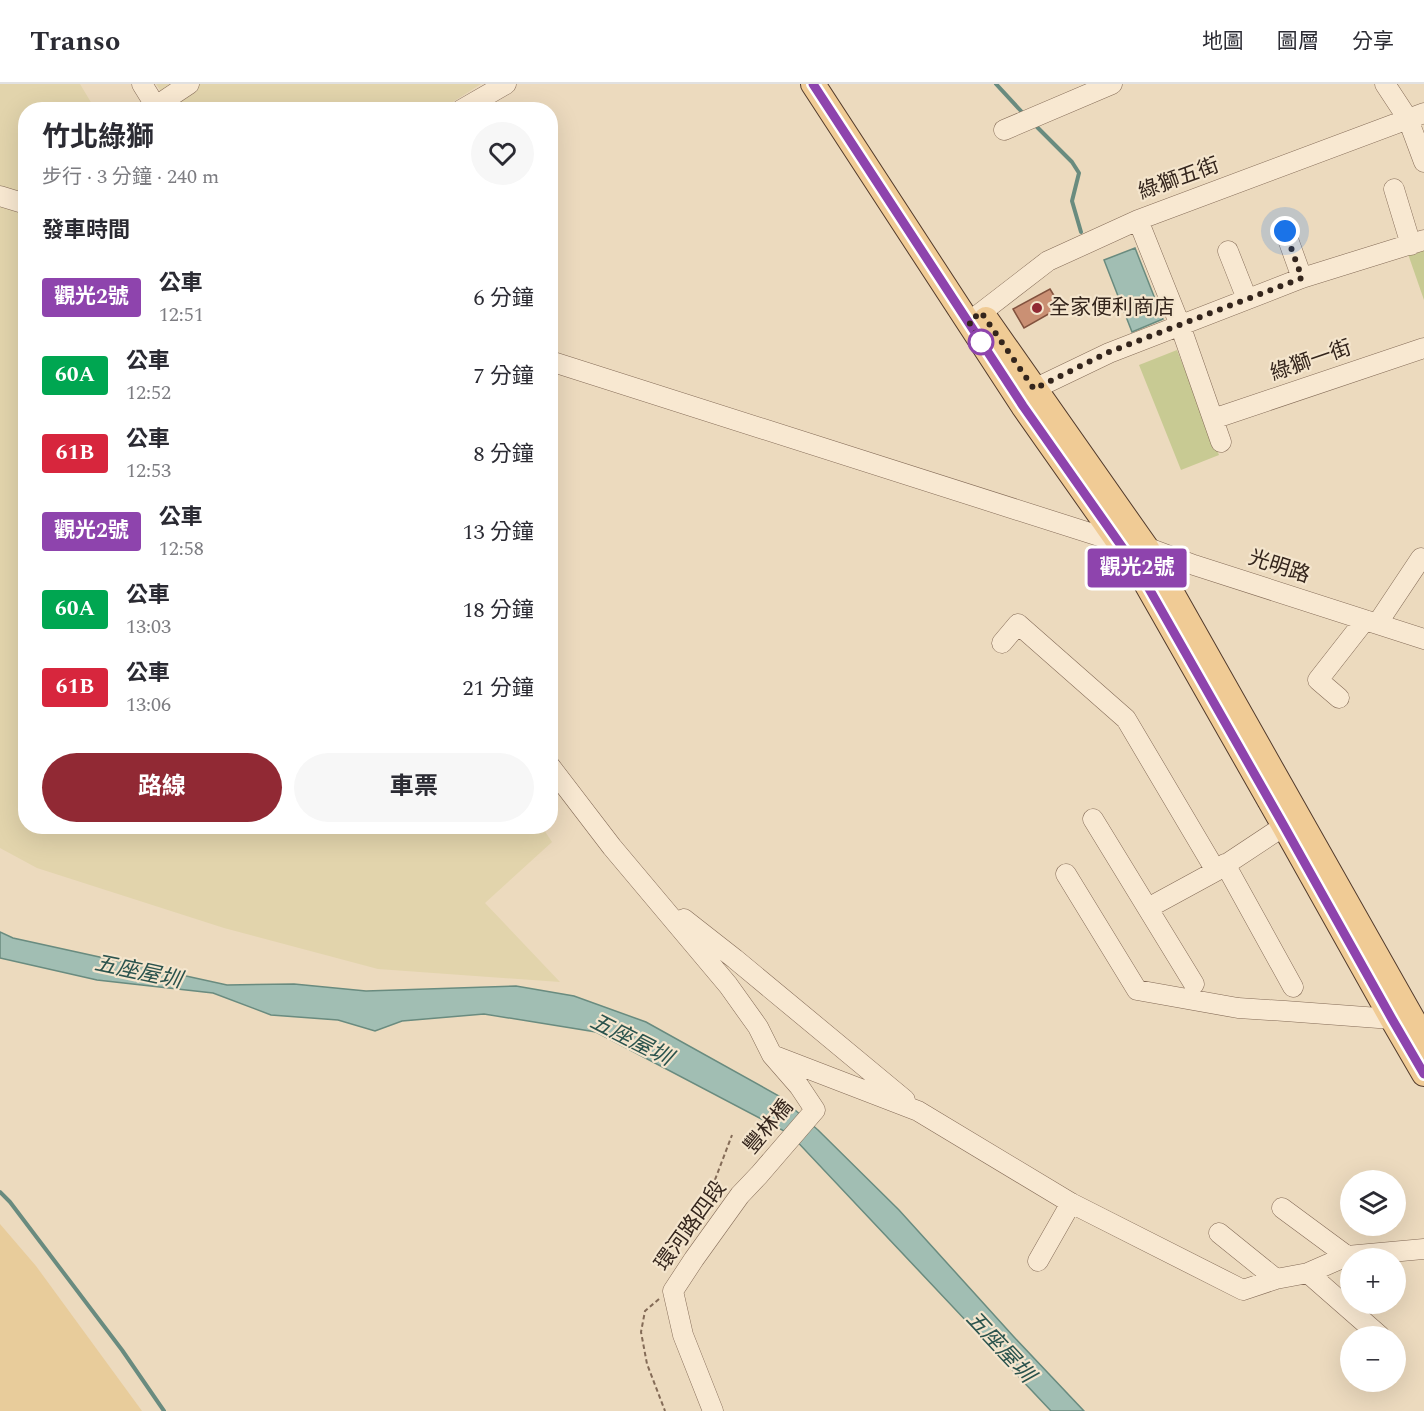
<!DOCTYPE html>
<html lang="zh-TW">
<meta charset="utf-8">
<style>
:root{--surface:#fff;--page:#f7f7f7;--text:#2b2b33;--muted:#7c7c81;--line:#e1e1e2;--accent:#912934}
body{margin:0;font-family:Spectral,"Noto Sans TC",serif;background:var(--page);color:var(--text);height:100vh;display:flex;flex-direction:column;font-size:22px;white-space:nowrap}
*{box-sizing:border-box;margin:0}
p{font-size:20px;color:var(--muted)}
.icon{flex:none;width:33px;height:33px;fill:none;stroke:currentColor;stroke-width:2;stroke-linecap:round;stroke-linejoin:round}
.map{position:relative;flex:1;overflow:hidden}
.details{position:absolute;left:18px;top:18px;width:540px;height:732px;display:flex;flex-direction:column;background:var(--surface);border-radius:24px;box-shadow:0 6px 24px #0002}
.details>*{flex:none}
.badge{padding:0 12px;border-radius:4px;font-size:21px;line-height:39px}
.controls{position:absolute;left:1340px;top:1086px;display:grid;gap:12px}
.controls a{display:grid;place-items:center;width:66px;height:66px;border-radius:50%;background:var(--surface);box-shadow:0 6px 24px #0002;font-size:30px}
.you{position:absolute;width:30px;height:30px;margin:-15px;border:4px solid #fff;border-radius:50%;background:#1a73e8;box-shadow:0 0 0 9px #1a73e833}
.map>.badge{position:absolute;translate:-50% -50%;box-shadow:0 0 0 3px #fff}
h2{padding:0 24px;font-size:22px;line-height:54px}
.round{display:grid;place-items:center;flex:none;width:63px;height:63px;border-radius:32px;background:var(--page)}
.summary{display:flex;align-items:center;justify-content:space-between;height:102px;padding:0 24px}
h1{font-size:28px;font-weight:700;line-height:45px}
.cta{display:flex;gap:12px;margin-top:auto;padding:12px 24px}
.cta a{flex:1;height:69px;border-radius:36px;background:var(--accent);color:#fff;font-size:24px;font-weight:700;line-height:69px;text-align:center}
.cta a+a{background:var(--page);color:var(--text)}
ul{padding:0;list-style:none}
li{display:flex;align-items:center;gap:18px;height:78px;padding:0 24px}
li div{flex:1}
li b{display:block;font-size:22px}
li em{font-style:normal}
li .badge{min-width:66px;font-weight:700;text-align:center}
header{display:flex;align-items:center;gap:36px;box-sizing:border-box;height:84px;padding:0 30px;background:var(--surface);border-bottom:2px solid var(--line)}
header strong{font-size:28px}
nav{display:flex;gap:33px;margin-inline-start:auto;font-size:21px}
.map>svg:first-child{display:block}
</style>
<header>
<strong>Transo</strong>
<nav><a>地圖</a><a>圖層</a><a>分享</a></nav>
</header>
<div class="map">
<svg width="1424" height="1327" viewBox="0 0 1424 1327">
<rect width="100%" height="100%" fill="#ecdabe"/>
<path fill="#e2d4ac" d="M0,0H80L95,25L26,26V742L542,743L552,758L485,819L560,898L378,885L224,844L37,784L0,764Z
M156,0H481L440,26L173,25Z"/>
<path fill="#c8ca93" d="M1424,164V216L1408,170Z
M1177,266L1219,371L1181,386L1139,281Z"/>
<path fill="#e8cc9b" d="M0,1140L36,1182L142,1327H0Z"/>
<path fill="#a1beb3" stroke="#698b7f" stroke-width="1.5" d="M1135,164L1163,235L1132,248L1104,176Z
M0,848L13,854L227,901L294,900L366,907L516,902L574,912L646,938L779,1012L818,1046L899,1126L1014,1253L1084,1327H1051L790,1050L596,948L484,930L402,937L375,947L338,936L271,931L213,909L97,896L0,874Z"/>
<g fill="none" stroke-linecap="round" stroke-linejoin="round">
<path stroke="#698b7f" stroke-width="4" d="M996,0L1021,27
M1037,43L1072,78L1079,89L1072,117L1081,148
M0,1108L10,1118L122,1266L164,1327"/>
</g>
<path fill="#ca9074" stroke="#82523e" stroke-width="1.5" d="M1050,205L1061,223L1024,244L1013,225Z"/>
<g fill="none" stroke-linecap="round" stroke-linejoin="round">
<defs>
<path id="minor" d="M142,0L158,26
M1385,0L1408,35L1424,78
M156,22L189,0
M461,26L506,0
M1004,46L1112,0
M1394,105L1411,161
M0,112L26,120
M1138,136L1180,241L1221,358
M1285,147L1302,194
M1228,167L1247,215
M969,238L1048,177L1138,136L1424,29
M550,277L1118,458L1146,463L1194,481L1424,555
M1034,305L1109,269L1302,194L1424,156
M1213,335L1424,264
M1377,540L1421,474
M1002,559L1018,540L1126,635L1216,787
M1339,614L1318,596L1365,536
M550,682L612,763L728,901L758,943L772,971L799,1002L815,1026L759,1091L740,1111L694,1175L673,1207L683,1251L713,1327
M1093,735L1194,900
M1225,780L1293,903
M1066,790L1137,906L1238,924L1285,927L1392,935
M1148,824L1216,787L1284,742L1297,735
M684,835L735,875L905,1016
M775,972L918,1027L1071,1119L1243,1206L1276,1195L1308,1189L1347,1172L1424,1165
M1282,1124L1347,1172
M1219,1149L1276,1195
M1038,1177L1071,1119
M1308,1189L1380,1252"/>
<path id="major" d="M813,0L1023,322L1139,487L1284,742L1392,935L1424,990
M986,235L1146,463L1424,955"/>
</defs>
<use href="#minor" stroke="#846b57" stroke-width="21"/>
<use href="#major" stroke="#513a2c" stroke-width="26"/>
<path stroke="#846b57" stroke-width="2" stroke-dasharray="4.5 3" stroke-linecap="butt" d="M699,1138L732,1051
M659,1215L645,1227L641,1248L647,1280L665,1327"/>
<use href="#minor" stroke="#f8e8d1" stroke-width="20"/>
<use href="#major" stroke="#f0cb95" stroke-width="24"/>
</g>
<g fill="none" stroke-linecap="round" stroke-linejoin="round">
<defs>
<path id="line" d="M813,0L1023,322L1139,487L1284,742L1392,935L1424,990"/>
</defs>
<use href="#line" stroke="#fff" stroke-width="14"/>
<use href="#line" stroke="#8e44ad" stroke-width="9"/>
<path stroke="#34251c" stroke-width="6" stroke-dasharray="0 10.8" d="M981,258L969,238L981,228L1034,305L1109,268L1302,194L1285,147"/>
</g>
<circle fill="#912934" stroke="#f4e5cd" stroke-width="2" cx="1037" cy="224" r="6"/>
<circle fill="#fff" stroke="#8e44ad" stroke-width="3" cx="981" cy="258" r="12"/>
<g text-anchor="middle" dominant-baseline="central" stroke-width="4.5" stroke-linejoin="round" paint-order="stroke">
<g font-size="21" fill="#34251c" stroke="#f4e5cd">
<text transform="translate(1179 95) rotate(-20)">綠獅五街</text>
<text transform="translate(1311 277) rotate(-19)">綠獅一街</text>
<text transform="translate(1279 483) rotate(18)">光明路</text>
<text transform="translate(769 1043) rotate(-50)">豐林橋</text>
<text transform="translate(691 1142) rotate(-54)">環河路四段</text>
</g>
<g font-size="21" fill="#34251c" stroke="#f4e5cd" text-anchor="start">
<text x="1049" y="224">全家便利商店</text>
</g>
<g font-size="22" font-style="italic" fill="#2b534d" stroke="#f4e5cd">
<text transform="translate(138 888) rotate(12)">五座屋圳</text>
<text transform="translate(631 956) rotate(27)">五座屋圳</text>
<text transform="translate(1000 1263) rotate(47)">五座屋圳</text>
</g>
</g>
</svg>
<div class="controls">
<a><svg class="icon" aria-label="layers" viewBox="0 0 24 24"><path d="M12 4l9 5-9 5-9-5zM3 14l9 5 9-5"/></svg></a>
<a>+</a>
<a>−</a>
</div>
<div class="you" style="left:1285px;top:147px"></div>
<b class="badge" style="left:1137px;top:484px;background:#8e44ad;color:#fff">觀光2號</b>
<section class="details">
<div class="summary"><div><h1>竹北綠獅</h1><p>步行 · 3 分鐘 · 240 m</p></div><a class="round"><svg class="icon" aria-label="heart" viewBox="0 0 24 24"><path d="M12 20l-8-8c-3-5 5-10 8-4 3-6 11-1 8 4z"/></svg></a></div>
<h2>發車時間</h2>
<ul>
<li><span class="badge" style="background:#8e44ad;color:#fff">觀光2號</span><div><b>公車</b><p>12:51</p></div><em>6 分鐘</em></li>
<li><span class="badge" style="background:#00a651;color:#fff">60A</span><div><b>公車</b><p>12:52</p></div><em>7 分鐘</em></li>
<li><span class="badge" style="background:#d7263d;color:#fff">61B</span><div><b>公車</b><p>12:53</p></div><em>8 分鐘</em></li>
<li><span class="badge" style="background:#8e44ad;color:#fff">觀光2號</span><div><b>公車</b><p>12:58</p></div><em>13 分鐘</em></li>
<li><span class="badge" style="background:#00a651;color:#fff">60A</span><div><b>公車</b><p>13:03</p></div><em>18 分鐘</em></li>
<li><span class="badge" style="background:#d7263d;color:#fff">61B</span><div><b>公車</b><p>13:06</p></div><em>21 分鐘</em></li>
</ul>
<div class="cta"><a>路線</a><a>車票</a></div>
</section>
</div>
